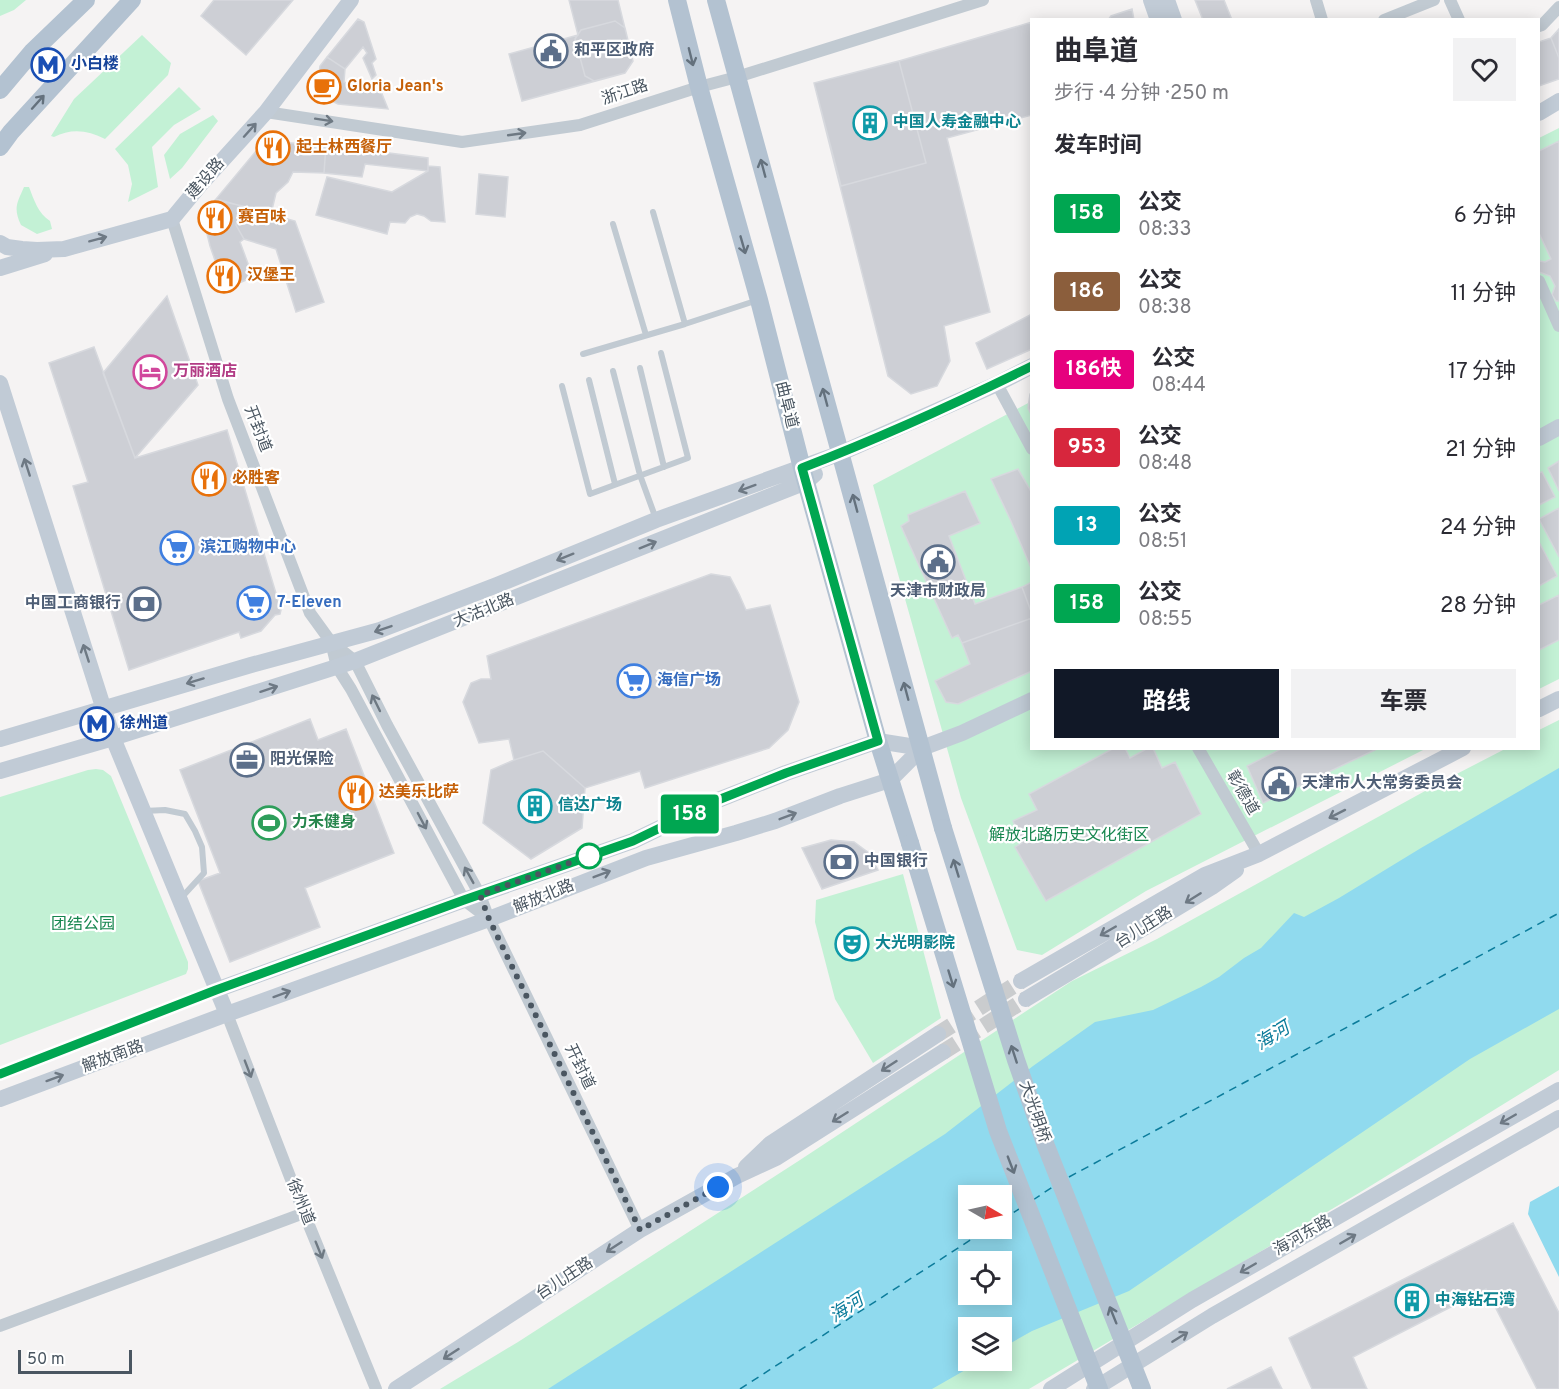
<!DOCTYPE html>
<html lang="zh">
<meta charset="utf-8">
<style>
:root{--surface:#fff;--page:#f2f2f3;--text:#2b2b33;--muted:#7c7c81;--accent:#111827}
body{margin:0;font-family:Overpass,"Noto Sans SC",sans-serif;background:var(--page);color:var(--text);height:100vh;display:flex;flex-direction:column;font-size:22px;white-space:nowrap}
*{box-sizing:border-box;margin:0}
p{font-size:20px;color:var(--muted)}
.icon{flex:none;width:33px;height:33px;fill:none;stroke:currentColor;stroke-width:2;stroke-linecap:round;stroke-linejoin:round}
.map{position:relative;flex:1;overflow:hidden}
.side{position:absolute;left:1030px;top:18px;width:510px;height:732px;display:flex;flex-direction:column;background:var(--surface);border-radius:0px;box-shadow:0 3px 15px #0003}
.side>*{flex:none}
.badge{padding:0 12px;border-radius:4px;font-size:21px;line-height:39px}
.needle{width:39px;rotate:99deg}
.buttons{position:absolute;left:958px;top:1185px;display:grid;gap:12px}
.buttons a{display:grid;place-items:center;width:54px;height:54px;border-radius:0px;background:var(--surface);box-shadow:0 3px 15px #0003;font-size:30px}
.scale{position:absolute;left:18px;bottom:15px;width:114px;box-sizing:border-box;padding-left:6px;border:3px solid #4a5661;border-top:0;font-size:16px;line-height:21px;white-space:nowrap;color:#4a5661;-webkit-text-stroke:4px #fff;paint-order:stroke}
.you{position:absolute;width:30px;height:30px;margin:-15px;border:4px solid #fff;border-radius:50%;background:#1a73e8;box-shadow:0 0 0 9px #1a73e833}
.map>.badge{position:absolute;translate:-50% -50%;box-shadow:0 0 0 3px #fff}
h2{padding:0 24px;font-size:22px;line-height:54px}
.round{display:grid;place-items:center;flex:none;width:63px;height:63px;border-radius:0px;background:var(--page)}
.overview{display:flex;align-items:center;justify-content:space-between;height:102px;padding:0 24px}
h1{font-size:28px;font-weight:700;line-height:45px}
.primary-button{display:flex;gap:12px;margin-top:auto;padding:12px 24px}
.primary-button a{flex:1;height:69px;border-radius:0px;background:var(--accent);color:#fff;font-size:24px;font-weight:700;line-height:69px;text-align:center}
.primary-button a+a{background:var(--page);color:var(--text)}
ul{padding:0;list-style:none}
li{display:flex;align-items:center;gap:18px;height:78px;padding:0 24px}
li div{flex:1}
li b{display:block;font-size:22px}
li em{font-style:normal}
li .badge{min-width:66px;font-weight:700;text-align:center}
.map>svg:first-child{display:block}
</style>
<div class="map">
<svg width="1559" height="1389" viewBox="0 0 1559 1389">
<rect width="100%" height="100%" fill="#f5f3f3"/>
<path fill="#c3f1d5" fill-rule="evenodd" d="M0,0H26L14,10L0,16Z
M142,35L171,63L168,75L105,139C88,130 71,128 54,137L51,136L74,99Z
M179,87L201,109L174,125L152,147L158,187L128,202L132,184L128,165L115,149Z
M213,115L218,121L182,168L170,179L164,155L180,134Z
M1559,128V679L1539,689V138Z
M24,187H29C34,200 38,213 50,221L52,229L37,234L21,225C13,208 17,203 24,187Z
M1032,401V748L1425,749L1146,891L1042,955L1017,950L961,798L873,485Z
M1559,720V1070L1359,1193L1029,1389H440L518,1342L800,1160L1072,981L1157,939L1445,780L1505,749L1539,748V730ZM969,1196H1002V1228H969ZM969,1262H1002V1294H969ZM969,1328H1002V1360H969Z
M96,769L103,770L111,776L188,962V969L186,974L0,1045V797L88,770Z
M903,874L941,1018L873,1063L835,999L815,922L816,900Z"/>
<path fill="#90daee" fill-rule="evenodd" d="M1559,768V1009L1470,1059L1129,1291L1032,1331L1002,1348V1328H969V1360L981,1361L932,1389H548L945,1134L1033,1066L1095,1022L1153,1010L1201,987L1219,977L1244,958L1261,948L1294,913L1304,917L1339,898L1421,848ZM969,1196H1002V1228H969ZM969,1262H1002V1294H969Z
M1559,1186V1277L1528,1214L1530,1202Z"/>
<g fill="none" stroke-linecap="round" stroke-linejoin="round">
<path stroke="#0c7c9b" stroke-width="1.5" stroke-dasharray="8 6" stroke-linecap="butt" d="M1069,1177L1559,913
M1033,1200L1054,1186
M1002,1220L1019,1209
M740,1389L989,1228"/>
</g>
<path fill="#cdcfd5" stroke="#d7d9de" stroke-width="1.5" d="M214,0H293L246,55L201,16Z
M569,0H618L633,61L625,73L522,101L509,54L578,35Z
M1195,0H1224L1232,20H1203Z
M1132,9L1134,20H1108L1111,16Z
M358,19L364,22L376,59L372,63L376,75L372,79L363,58L367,53L363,47L345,69L327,57Z
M615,21L625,28L633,61L625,73L594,81L585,76L575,39L581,30Z
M1032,22V115L947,138L990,312L944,326L950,361L937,386L911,394L888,376L814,83L899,61Z
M1559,29V58L1551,38Z
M1551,38L1559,58V79L1539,86V42Z
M327,57L345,69L344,82L353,86L380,89L388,109L338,104L323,97L318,80L320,66Z
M899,61L926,163L841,186L814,83Z
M1559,141V301H1556L1552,295L1555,286L1550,276L1539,272V261L1545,262L1551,259L1539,233V151Z
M274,142L326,145L324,173L293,172L288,182L276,193L271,214L216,199L257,150Z
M326,145L428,158V171L365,164L362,177L324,173Z
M428,166L440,167L445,222L431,221L424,216L417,214L410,217L405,223L390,222L387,234L316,215L327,177L392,192L428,171Z
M479,174L508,177L505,217L476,214Z
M215,200L243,206L236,225L244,239L240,242L253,277L225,289L210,246L206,230L205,215Z
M243,206L295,221L324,302L296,312L276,249L244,239L236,225Z
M167,296L198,385L135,458L103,373Z
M1032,314V349L987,369L976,343Z
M94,347L135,458L227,430L281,610L280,614L275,615L261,631L241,638L239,632L129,670L73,486L88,482L49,363Z
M1032,392V416L1028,408L1030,394Z
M1559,461V491L1548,468Z
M1018,469L1032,493V570L1010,519L991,479Z
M1542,472L1555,497L1539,505V473Z
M965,491L980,523L949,536L975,604L1022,587L1032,614V618L962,643L958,635L952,638L901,526L909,521L908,515Z
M1559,508V557L1539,519Z
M1539,542L1557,576L1539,586Z
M711,574L730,577L739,594L746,610L770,605L799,702L788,730L769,748L645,788L640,771L585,788L543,751L514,760L509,739L479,743L463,702L471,683L481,679H491L487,656Z
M1032,582V614L1022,587Z
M1559,595V640L1539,650V605Z
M1032,618V671L958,704L946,702L935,681L970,664L962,643Z
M310,719L318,740L346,729L394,853L305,888L320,927L230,962L198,881L220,873L180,770Z
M1114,748H1125L1130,758L1148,748H1153L1162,768L1175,762L1201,814L1046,901L1015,847L1022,843L1013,821L1037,810L1029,794Z
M1283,748H1379L1263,803L1247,766Z
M543,751L585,788L582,828L531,859L483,823L491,770L514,760Z
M831,840L854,842L869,853L878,870L822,889L802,848Z
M1513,1223L1559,1313V1389H1537L1486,1289L1353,1357L1367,1389H1312L1289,1338Z
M1271,1367L1282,1389H1227Z"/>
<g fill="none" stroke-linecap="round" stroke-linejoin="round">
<path stroke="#caccce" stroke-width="16" stroke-dasharray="16 8" stroke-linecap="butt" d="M938,1034L1021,981
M943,1052L1026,999"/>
<path stroke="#c1cad2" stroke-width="6" d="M653,212L685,324
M613,224L646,335
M583,354L685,324L758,300
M640,368L664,467
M613,371L640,475L656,519
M589,380L615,484
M562,386L590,494L688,458L661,353
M144,811L165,810L185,814L195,831L202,847L204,873L182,897
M0,1074L216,990"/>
<path stroke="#c1cad2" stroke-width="12" d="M1316,0L1322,20
M1450,0L1459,20
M1384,20L1434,0
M1539,26L1542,25L1559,7
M266,112L462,142L580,125L699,87L737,77L983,0
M172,219L228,399L310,613L331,642
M1539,281L1559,326
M997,384L1032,449
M1198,748L1259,854
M489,919L464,900L351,689L337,667L331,642L355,661L387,725L480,895L489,919L640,1230
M227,1014L304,1213L376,1389
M0,1326L304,1213"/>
<path stroke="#c1cbd6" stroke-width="16" d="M1151,0L1158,20
M1167,0L1174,20
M1539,113L1559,101
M0,243L7,247L22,249L37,250L64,249L172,219L200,185L266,112L351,0
M0,268L45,254
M0,383L113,738L227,1014
M1539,438L1559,427
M1539,709L1559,699
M0,739L251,665L380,630L497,585L656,520L841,453L997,384L1032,366
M0,771L113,738L355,661L806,482L815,474
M1021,981L1205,875L1259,854L1463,748
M216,990L464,900L633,841L718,800L786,773L878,741L922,748
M1026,999L1212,887L1236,870
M0,1099L227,1014L489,919L646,858L736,833L775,821L840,796L890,780L922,748L962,733L1032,700
M746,1167L770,1144L938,1034
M396,1389L640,1230L737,1176L776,1158L943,1052
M1051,1389L1192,1300L1559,1090
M1094,1389L1212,1316L1559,1118"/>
<path stroke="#b3c2d1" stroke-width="18" d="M677,0L699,87L759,300L802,468L878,741L910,843
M716,0L943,828
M0,90L32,52L86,0
M0,147L11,132L132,0"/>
<path stroke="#b3c2d1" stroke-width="18" d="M943,828L1016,1060L1046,1146L1142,1389
M910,843L998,1131L1099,1389"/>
</g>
<defs><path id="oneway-shaft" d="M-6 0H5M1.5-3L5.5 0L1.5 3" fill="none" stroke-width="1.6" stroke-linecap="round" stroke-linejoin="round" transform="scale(1.5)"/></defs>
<g stroke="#64717d">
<use href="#oneway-shaft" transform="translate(691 57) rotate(76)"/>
<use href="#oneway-shaft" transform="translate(38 102) rotate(-48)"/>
<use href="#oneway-shaft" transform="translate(763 168) rotate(-105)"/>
<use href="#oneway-shaft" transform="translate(743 245) rotate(74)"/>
<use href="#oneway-shaft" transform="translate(825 397) rotate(-105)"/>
<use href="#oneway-shaft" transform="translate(855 503) rotate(-105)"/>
<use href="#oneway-shaft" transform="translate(906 691) rotate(-105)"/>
<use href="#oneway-shaft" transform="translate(956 868) rotate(-107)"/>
<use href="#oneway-shaft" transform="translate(951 979) rotate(73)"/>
<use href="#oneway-shaft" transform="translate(1014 1054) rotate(-108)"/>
<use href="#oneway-shaft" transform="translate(1011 1165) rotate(69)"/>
<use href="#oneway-shaft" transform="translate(1113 1315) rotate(-112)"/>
</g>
<g stroke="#6e7983">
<use href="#oneway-shaft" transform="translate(324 120) rotate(9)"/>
<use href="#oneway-shaft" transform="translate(517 134) rotate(-8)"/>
<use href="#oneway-shaft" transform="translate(376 703) rotate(-116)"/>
<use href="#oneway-shaft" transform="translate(422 821) rotate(62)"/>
<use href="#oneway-shaft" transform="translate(469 875) rotate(-119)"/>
<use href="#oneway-shaft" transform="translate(248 1069) rotate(69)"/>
<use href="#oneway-shaft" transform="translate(319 1250) rotate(68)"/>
</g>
<g stroke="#6e7984">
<use href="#oneway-shaft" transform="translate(250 130) rotate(-48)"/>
<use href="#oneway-shaft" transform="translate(98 239) rotate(-15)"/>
<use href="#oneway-shaft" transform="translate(27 467) rotate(-108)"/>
<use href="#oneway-shaft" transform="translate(747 488) rotate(160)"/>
<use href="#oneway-shaft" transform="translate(648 545) rotate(-22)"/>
<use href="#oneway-shaft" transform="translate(565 557) rotate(158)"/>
<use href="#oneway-shaft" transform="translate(383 629) rotate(161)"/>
<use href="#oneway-shaft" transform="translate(86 653) rotate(-108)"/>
<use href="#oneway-shaft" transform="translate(195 681) rotate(163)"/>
<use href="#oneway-shaft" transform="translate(269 689) rotate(-18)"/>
<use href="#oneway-shaft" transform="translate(1337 814) rotate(153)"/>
<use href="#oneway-shaft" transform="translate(788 816) rotate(-21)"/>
<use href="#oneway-shaft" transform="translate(602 874) rotate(-21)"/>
<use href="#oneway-shaft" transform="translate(1193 898) rotate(148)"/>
<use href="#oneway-shaft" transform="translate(1108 931) rotate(150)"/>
<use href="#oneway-shaft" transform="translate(282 994) rotate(-20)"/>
<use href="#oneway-shaft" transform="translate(889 1066) rotate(147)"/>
<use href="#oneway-shaft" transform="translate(55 1078) rotate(-20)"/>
<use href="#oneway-shaft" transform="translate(840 1117) rotate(148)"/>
<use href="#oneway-shaft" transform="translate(1508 1119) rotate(150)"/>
<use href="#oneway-shaft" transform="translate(1348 1239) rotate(-30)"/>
<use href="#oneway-shaft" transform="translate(614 1247) rotate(147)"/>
<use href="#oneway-shaft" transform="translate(1248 1268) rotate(150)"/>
<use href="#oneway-shaft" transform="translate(1180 1337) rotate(-32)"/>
<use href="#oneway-shaft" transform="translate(451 1354) rotate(147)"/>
</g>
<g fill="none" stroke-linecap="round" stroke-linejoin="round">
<defs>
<path id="line" d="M0,1074L216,990L464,900L633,841L718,800L786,773L878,741L802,468C880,438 957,403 1032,366"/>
</defs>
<use href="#line" stroke="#fff" stroke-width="14"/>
<use href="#line" stroke="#00a651" stroke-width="9"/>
<path stroke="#4a5661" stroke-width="6" stroke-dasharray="0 10.8" d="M589,856L480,895L489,919L640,1230L718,1187"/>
</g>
<defs>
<symbol id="civic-ring" viewBox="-11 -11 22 22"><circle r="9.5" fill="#fff" stroke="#5c6f8a" stroke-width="1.5"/><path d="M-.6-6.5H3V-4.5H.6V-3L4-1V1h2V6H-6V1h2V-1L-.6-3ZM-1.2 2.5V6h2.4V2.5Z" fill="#5c6f8a"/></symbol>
<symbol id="metro-ring" viewBox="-11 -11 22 22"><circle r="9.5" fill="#fff" stroke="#1a4fb4" stroke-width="1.5"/><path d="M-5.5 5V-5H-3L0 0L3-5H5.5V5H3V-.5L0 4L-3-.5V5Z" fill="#1a4fb4"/></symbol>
<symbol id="cafe-ring" viewBox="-11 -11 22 22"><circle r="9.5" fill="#fff" stroke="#e8710a" stroke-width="1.5"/><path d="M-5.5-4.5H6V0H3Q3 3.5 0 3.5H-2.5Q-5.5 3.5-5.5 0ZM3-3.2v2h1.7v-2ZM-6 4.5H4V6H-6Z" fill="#e8710a"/></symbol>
<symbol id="building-ring" viewBox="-11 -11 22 22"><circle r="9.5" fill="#fff" stroke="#0f9aa8" stroke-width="1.5"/><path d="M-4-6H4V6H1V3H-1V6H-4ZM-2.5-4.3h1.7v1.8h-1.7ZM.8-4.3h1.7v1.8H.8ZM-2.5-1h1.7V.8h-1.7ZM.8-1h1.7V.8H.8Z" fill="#0f9aa8"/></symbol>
<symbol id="restaurant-ring" viewBox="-11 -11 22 22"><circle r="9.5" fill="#fff" stroke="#e8710a" stroke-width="1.5"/><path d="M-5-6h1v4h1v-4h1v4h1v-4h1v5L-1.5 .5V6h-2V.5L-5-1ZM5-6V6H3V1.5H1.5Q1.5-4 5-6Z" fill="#e8710a"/></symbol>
<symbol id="hotel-ring" viewBox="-11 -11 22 22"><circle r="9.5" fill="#fff" stroke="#d1479c" stroke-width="1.5"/><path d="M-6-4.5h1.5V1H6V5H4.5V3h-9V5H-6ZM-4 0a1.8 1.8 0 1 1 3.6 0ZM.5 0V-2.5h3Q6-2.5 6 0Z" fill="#d1479c"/></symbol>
<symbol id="supermarket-ring" viewBox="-11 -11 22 22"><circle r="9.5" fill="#fff" stroke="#3f7fe0" stroke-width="1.5"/><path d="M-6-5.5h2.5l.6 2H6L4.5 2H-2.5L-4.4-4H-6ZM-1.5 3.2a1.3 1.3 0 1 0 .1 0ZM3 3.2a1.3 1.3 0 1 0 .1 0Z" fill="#3f7fe0"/></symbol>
<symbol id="bank-ring" viewBox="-11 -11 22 22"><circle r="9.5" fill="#fff" stroke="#5c6f8a" stroke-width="1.5"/><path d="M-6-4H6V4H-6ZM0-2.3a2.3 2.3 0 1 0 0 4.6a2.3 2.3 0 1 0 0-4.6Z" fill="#5c6f8a"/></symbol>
<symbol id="office-ring" viewBox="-11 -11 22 22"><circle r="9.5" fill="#fff" stroke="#5c6f8a" stroke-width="1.5"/><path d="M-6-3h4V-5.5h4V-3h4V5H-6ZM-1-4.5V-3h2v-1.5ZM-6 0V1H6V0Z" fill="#5c6f8a"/></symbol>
<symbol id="stadium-ring" viewBox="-11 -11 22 22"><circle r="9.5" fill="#fff" stroke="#2e9e5b" stroke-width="1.5"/><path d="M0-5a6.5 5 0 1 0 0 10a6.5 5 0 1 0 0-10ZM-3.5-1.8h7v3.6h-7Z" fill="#2e9e5b"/></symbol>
<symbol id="theatre-ring" viewBox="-11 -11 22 22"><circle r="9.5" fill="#fff" stroke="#0f9aa8" stroke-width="1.5"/><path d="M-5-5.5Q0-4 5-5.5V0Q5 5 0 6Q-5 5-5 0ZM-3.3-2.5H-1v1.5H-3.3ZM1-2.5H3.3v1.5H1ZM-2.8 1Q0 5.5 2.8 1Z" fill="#0f9aa8"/></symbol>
</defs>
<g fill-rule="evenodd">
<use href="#civic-ring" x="532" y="32" width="38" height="38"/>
<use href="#metro-ring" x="29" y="46" width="38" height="38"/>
<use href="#cafe-ring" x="305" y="68" width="38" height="38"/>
<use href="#building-ring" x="851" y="104" width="38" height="38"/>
<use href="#restaurant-ring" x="254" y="129" width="38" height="38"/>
<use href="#restaurant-ring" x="196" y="199" width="38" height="38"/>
<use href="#restaurant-ring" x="205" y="257" width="38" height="38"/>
<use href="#hotel-ring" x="131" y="353" width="38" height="38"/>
<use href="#restaurant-ring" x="190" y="460" width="38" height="38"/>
<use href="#supermarket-ring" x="158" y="529" width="38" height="38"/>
<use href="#civic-ring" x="919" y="543" width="38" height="38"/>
<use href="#supermarket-ring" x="235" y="584" width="38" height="38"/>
<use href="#bank-ring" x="125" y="585" width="38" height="38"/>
<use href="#supermarket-ring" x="615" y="662" width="38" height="38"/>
<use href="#metro-ring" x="78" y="705" width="38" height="38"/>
<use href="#office-ring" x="228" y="741" width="38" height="38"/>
<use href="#civic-ring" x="1260" y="765" width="38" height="38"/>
<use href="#restaurant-ring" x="337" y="774" width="38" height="38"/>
<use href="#building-ring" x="516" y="787" width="38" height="38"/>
<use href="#stadium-ring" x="250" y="804" width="38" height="38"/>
<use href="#bank-ring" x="822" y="843" width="38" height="38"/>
<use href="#theatre-ring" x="833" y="925" width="38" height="38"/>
<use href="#building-ring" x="1393" y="1282" width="38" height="38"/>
</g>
<circle fill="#fff" stroke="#00a651" stroke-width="3" cx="589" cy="856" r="12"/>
<g text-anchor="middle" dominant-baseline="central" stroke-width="4.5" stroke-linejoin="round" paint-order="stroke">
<g font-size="16" font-weight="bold" fill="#4e5e75" stroke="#fff" text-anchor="start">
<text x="574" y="51">和平区政府</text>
<text x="938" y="592" text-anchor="middle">天津市财政局</text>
<text x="121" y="604" text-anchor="end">中国工商银行</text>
<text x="270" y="760">阳光保险</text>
<text x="1302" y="784">天津市人大常务委员会</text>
<text x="864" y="862">中国银行</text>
</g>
<g font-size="16" font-weight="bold" fill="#164399" stroke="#fff" text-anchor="start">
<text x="71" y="65">小白楼</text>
<text x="120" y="724">徐州道</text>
</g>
<g font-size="16" font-weight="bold" fill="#c56008" stroke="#fff" text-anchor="start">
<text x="347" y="87">Gloria Jean's</text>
<text x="296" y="148">起士林西餐厅</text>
<text x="238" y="218">赛百味</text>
<text x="247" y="276">汉堡王</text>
<text x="232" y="479">必胜客</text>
<text x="379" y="793">达美乐比萨</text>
</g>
<g font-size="16" fill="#4a5661" stroke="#fff">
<text transform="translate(625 93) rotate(-18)">浙江路</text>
<text transform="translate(206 179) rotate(-49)">建设路</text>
<text transform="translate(786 405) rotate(76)">曲阜道</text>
<text transform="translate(257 429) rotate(69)">开封道</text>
<text transform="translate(484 611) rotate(-22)">大沽北路</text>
<text transform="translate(1242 793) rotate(60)">彰德道</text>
<text transform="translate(544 897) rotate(-22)">解放北路</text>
<text transform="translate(1144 928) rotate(-32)">台儿庄路</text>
<text transform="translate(113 1057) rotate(-20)">解放南路</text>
<text transform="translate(579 1067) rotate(64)">开封道</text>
<text transform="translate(1034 1112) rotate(71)">大光明桥</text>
<text transform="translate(300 1202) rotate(68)">徐州道</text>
<text transform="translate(1303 1236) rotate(-30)">海河东路</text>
<text transform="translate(565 1279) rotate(-33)">台儿庄路</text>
</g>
<g font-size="16" font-weight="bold" fill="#0d838f" stroke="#fff" text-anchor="start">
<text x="893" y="123">中国人寿金融中心</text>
<text x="558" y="806">信达广场</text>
<text x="875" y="944">大光明影院</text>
<text x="1435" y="1301">中海钻石湾</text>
</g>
<g font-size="16" font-weight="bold" fill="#b23c85" stroke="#fff" text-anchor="start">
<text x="173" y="372">万丽酒店</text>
</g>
<g font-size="16" font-weight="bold" fill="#366cbe" stroke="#fff" text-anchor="start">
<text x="200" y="548">滨江购物中心</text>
<text x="277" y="603">7-Eleven</text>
<text x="657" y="681">海信广场</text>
</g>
<g font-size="16" font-weight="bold" fill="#27864d" stroke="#fff" text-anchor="start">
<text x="292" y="823">力禾健身</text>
</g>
<g font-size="16" fill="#17864f" stroke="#fff">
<text x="1069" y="836">解放北路历史文化街区</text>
<text x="83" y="925">团结公园</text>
</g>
<g font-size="18" font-style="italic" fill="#0c7c9b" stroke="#fff">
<text transform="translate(1273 1037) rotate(-32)">海河</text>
<text transform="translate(847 1309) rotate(-33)">海河</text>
</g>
</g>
</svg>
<div class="buttons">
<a><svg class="needle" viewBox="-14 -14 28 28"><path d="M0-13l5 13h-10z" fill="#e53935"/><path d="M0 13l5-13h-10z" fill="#7c7c81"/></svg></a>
<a><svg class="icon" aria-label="locate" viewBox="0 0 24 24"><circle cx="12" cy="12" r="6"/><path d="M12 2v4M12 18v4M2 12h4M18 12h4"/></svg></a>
<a><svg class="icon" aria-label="layers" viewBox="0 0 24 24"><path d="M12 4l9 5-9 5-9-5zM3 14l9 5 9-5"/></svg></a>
</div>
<div class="scale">50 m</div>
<div class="you" style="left:718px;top:1187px"></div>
<b class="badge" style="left:690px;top:814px;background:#00a651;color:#fff">158</b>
<section class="side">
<div class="overview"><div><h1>曲阜道</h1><p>步行 · 4 分钟 · 250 m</p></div><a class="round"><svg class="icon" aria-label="heart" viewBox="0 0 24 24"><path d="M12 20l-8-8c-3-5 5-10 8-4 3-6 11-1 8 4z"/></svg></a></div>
<h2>发车时间</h2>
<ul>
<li><span class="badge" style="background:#00a651;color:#fff">158</span><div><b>公交</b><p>08:33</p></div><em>6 分钟</em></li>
<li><span class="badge" style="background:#8b5e3c;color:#fff">186</span><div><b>公交</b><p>08:38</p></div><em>11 分钟</em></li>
<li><span class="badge" style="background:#e6007e;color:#fff">186快</span><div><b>公交</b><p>08:44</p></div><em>17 分钟</em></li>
<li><span class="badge" style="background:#d7263d;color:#fff">953</span><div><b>公交</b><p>08:48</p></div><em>21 分钟</em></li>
<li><span class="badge" style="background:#00a3b4;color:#fff">13</span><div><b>公交</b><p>08:51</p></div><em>24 分钟</em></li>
<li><span class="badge" style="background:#00a651;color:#fff">158</span><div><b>公交</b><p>08:55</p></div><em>28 分钟</em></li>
</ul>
<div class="primary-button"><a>路线</a><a>车票</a></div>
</section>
</div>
